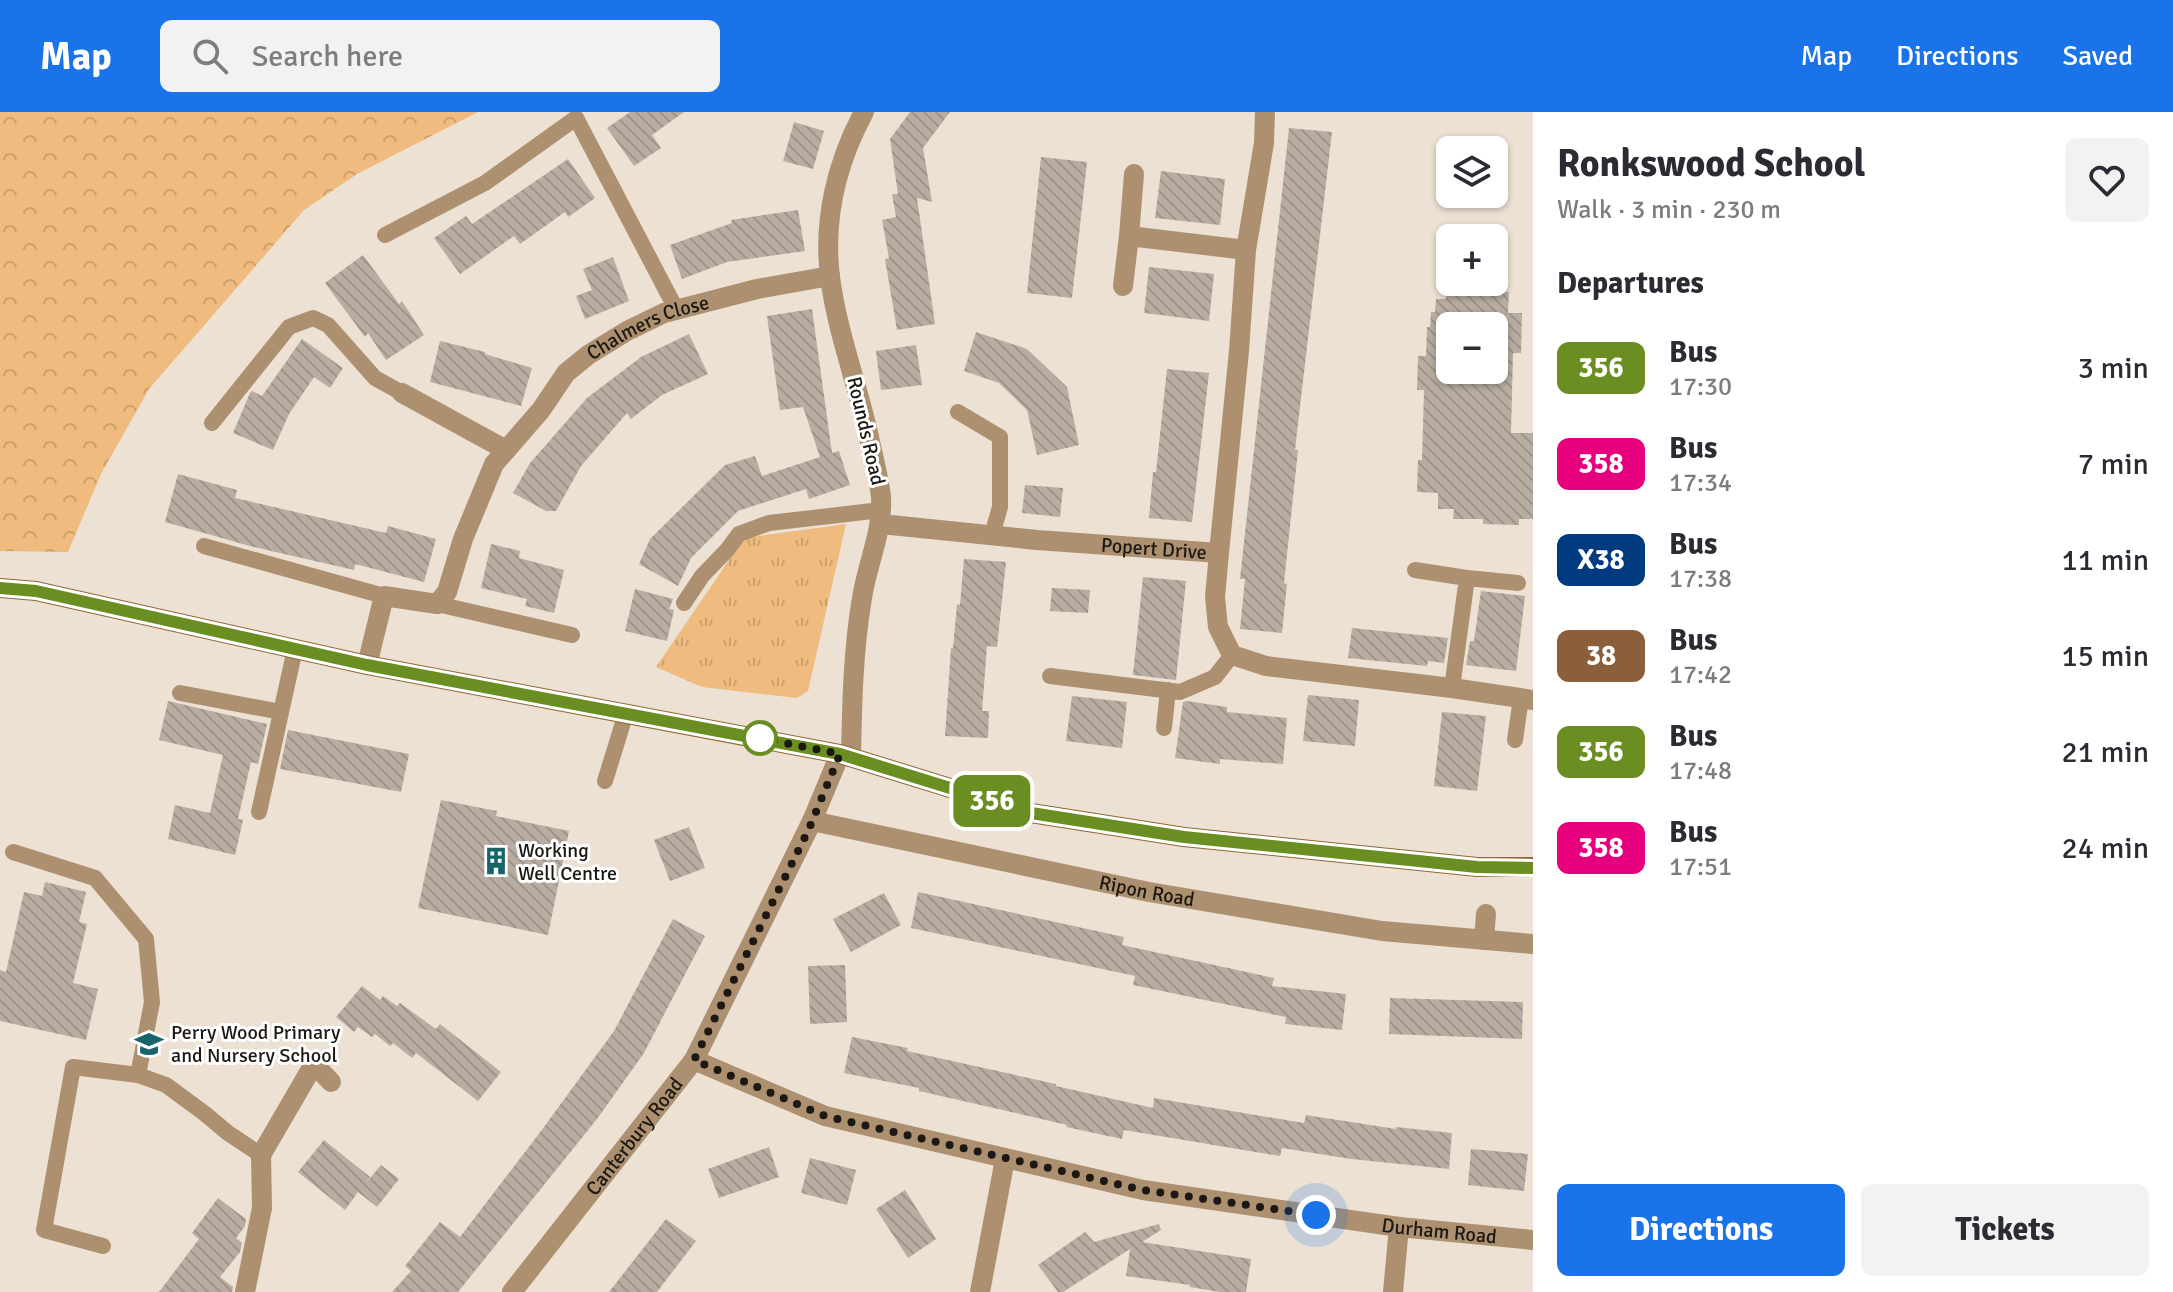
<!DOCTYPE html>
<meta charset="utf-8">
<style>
:root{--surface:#fff;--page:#f2f2f3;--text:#2b2b33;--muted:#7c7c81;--accent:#1a73e8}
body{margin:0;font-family:Signika,sans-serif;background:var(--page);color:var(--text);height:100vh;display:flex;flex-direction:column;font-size:30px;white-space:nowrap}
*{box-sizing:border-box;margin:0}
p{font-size:26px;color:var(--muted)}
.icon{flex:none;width:44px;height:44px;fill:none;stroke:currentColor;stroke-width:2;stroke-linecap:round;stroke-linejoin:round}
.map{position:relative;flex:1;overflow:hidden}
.panel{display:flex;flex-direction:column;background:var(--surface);width:640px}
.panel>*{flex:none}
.badge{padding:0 16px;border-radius:12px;font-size:28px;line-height:52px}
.fabs{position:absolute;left:1436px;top:24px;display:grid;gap:16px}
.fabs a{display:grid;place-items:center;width:72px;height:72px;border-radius:12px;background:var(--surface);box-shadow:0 2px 6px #0004;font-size:40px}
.you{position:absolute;width:40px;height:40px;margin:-20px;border:6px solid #fff;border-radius:50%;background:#1a73e8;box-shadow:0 0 0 12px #1a73e833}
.map>.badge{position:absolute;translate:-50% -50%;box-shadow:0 0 0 4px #fff}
h2{padding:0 24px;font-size:30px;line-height:72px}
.round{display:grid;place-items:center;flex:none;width:84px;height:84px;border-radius:12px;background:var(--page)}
.head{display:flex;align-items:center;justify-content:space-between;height:136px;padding:0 24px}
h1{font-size:38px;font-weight:800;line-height:60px}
.cta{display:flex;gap:16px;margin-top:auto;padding:16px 24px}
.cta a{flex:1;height:92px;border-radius:12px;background:var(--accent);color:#fff;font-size:32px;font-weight:800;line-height:92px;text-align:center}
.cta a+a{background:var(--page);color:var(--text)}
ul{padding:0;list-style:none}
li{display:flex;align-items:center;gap:24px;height:96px;padding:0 24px}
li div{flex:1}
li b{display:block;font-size:30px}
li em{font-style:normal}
li .badge{min-width:88px;font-weight:700;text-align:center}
header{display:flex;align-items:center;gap:48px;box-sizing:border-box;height:112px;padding:0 40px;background:var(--accent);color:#fff}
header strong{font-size:38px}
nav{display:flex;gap:44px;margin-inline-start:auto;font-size:28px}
.search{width:560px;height:72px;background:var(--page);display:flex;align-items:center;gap:20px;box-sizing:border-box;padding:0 28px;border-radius:12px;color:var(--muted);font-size:30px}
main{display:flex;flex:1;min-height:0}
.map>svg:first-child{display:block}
</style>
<header>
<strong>Map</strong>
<div class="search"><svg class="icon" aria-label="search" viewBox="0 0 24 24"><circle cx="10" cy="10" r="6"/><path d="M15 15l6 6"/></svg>Search here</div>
<nav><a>Map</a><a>Directions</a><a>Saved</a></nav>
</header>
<main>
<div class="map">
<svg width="1533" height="1180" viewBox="0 0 1533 1180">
<defs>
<pattern id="grass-tufts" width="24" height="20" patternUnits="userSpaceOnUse" patternTransform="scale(2)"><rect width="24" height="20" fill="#efbb7e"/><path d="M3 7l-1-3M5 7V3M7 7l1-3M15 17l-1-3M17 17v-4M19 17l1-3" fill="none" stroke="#cca06c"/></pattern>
<pattern id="park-crowns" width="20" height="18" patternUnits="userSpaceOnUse" patternTransform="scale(2)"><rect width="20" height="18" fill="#efbb7e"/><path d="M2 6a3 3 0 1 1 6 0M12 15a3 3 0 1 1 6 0" fill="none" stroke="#cca06c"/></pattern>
<pattern id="building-back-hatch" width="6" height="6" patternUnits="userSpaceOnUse" patternTransform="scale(2)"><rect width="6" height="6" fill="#b8ada0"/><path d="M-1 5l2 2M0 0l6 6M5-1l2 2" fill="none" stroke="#9e9489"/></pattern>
</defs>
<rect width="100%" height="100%" fill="#ede1d4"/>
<path fill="url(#grass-tufts)" d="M846,412L808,579L797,586L702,575L656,555L744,426Z"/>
<path fill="url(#park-crowns)" d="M0,0H478L357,62L304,98L149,277L101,362L68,440L0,439Z"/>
<path fill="url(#building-back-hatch)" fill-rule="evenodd" d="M630,0H684L652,23L661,36L634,54L607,16Z
M910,0H950L923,36L932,90L917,86L935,212L897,218L885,147L889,146L882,108L896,105L892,82H898L890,27Z
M794,10L824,19L813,57L783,49Z
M1289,16L1332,20L1295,338H1298L1284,471L1287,472L1282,521L1240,517L1245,467H1240Z
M1041,45L1087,50L1072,186L1027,181Z
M568,47L595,86L568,105L565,100L520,132L514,124L460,162L434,126L466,104L472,112Z
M1161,59L1225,67L1220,113L1155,106Z
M798,98L805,139L727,150L682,167L670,133L732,111L731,108Z
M363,143L399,192L402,189L424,223L386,248L368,221L365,225L325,171Z
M613,145L629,189L585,207L576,184L592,178L583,157Z
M1149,155L1214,162L1209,209L1144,201Z
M1447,179L1509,180L1508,201H1522L1521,241H1513L1511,321H1533V407H1519V413L1483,412V407H1453L1454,397H1438V381L1417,380L1418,348H1422L1424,278H1417L1418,244H1426L1427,215H1430L1431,200H1435L1436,187H1446ZM1450,214H1494V258H1450Z
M812,197L832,341L839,339L850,373L809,387L806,377L738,399L691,446L678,474L639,452L650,427L725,353L755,344L762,364L820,345L803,295L780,298L767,204Z
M976,220L1027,237L1067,275L1079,333L1037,343L1027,298L999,271L964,259Z
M689,222L708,262L662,283L631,307L627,301L581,354L556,399H546L513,381L530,351L587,286L641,245Z
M302,227L343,256L330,276L314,265L289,302L273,338L233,321L250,281L252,279L262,284Z
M440,229L485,240V242L532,256L521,294L430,270Z
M916,233L922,273L881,278L876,239Z
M1167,257L1209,261L1192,410L1149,406L1153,360H1156Z
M178,362L237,378L235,386L386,421L388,414L436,427L424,470L355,452L354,458L250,434L165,410Z
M1025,373L1063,376L1060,405L1022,401Z
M491,432L520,439L519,446L564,458L554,501L525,494L527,487L481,476Z
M964,447L1006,450L997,535L987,534L982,599H989L988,626L945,624L951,536H953L957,492L960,493Z
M1143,465L1186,469L1176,568L1133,563Z
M1052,476L1090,478L1088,501L1050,499Z
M635,477L673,487L669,497L674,498L667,529L625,519Z
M1481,479L1525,484L1516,559L1466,553L1470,529H1474Z
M1352,516L1448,526L1444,551L1428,549L1427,554L1348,546Z
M1308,583L1359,588L1355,634L1303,629Z
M1072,584L1127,590L1122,636L1066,629Z
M168,589L267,612L258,652L251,650L238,707L243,708L235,743L168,727L175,693L210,701L223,643L159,628Z
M1187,589L1227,595V600L1287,606L1283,652L1220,647V652L1175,646L1183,590Z
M1442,600L1486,604L1477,679L1434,674Z
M288,618L409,642L401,680L280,657Z
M441,688L497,699L496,704L569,719L548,823L418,796Z
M689,715L705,756L670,769L654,728Z
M45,770L86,780L79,810L87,812L73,871L98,877L86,928L0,909V858L6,860L24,780L42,784Z
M918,780L1124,825L1122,833L1274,866L1272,874L1346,882L1342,918L1285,912L1286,905L1133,873L1135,864L911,816Z
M884,781L901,813L851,840L833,807Z
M673,807L705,824L644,941L597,1007L458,1180H392L411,1159L405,1154L440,1110L460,1125L541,1019L614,919Z
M845,853L847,910L810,912L808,854Z
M362,874L380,888L383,884L397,894L400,891L436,917L440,912L501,960L478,989L416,941L412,946L393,931L390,934L375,922L372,925L358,915L354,920L336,905Z
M1390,886L1523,890L1522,927L1389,922Z
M852,925L908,936L907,939L1056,972V974L1153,996L1154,986L1304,1011L1306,1003L1396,1017V1015L1452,1021L1449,1057L1351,1047L1282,1036L1280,1044L1124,1018L1122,1027L1066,1015L1067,1013L1020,1002L919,979V976L844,961Z
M324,1028L370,1065L366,1071L381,1053L399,1067L377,1095L358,1080L345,1098L298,1060Z
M769,1035L779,1065L719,1086L708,1057Z
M1471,1037L1528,1042L1524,1079L1468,1073Z
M810,1046L856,1058L847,1093L801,1081Z
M905,1078L936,1127L908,1146L876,1097Z
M218,1086L246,1107L245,1114L236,1126L242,1131L240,1140L220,1165L233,1175L232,1180H159L199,1127L192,1121Z
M666,1107L696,1129L657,1180H609Z
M1159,1112L1161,1118L1142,1130L1251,1147L1246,1180H1220L1190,1175V1173L1126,1164L1130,1137L1063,1180H1058L1038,1153L1085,1120L1094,1130Z"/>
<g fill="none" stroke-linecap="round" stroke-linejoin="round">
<path stroke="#ad9070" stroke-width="16" d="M385,123L485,71L576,6L676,197
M958,300L1000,325V395L992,423
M212,311L289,215L313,206L328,213L375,266L402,281
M204,434L384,484
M1415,458L1467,466L1452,576
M1467,466L1518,471
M684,491L702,464L727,438L739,422L769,411L881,398
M437,492L572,523
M1050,564L1180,580L1215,565L1232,543
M180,581L281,600
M1164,616L1168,578
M1515,628L1521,586
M605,669L626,601
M259,700L295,537
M13,740L95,766L146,827L152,890L138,963
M103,1134L44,1118L73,955L138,963L166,973L204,1001L228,1021L261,1043"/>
<g stroke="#ad9070" stroke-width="20">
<path d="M1129,124L1134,62"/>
<path d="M1123,174L1129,124L1246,138"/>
<path d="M402,281L506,338"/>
<path id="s1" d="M881,412L1037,428L1219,441L1239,239L1246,138L1264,31L1265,0"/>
<path d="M1219,441L1215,485L1218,515L1232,543L1266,554L1452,576L1533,588"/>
<path id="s2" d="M367,553L384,484L437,492L447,480L463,427L494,352L541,298L566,261L588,243L627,219L664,201L757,177L830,164"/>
<path d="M851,645C852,592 853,539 862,486C867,452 883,420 881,385C879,365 873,345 869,325C857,271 837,219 830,165C823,107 837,50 864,0"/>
<path id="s3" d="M812,709L1149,780L1382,819L1533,832"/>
<path d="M1484,828L1486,802"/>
<path id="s4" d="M694,948L825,1004L1143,1078L1399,1115L1533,1128"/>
<path d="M245,1180L262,1096L261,1043L314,952L331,970"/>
<path id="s5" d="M512,1180L694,948L812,709L840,642"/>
<path d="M980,1180L1005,1047"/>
<path d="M1393,1180L1399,1115"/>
</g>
<path stroke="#916834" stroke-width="20" d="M0,476L36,479L367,553L840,642L1031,701L1184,725L1477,755H1533"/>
</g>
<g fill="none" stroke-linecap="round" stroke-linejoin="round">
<defs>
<path id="line" d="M0,476L36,479L367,553L840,642L1031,701L1184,725L1477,755L1533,756"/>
</defs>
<use href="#line" stroke="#fff" stroke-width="18"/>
<use href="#line" stroke="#6b8e23" stroke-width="12"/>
<path stroke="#1c1813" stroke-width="8" stroke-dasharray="0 14.4" d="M760,626L840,642L808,719L694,948L825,1004L1143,1078L1316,1103"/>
</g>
<defs>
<symbol id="building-bare" viewBox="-9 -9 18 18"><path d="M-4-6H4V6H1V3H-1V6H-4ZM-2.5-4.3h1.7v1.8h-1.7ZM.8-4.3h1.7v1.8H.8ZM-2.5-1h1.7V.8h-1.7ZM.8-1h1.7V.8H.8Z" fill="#17656b" stroke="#fff" stroke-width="2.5" paint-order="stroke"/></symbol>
<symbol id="school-bare" viewBox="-9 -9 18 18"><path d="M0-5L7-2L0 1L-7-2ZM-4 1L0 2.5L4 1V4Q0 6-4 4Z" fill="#17656b" stroke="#fff" stroke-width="2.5" paint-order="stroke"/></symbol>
</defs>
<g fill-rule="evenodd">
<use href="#building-bare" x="476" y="729" width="40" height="40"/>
<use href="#school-bare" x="129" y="912" width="40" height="40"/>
</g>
<circle fill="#fff" stroke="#6b8e23" stroke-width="4" cx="760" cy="626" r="16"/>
<g text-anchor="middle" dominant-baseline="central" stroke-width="6" stroke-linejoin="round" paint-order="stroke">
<g font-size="20" fill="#1c1813" stroke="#fff">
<text stroke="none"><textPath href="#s2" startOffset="488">Chalmers Close</textPath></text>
<text transform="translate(866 319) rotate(77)">Rounds Road</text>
<text stroke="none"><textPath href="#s1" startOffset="274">Popert Drive</textPath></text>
<text stroke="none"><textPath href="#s3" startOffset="342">Ripon Road</textPath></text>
<text stroke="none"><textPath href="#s5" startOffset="198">Canterbury Road</textPath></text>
<text stroke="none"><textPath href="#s4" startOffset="768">Durham Road</textPath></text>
</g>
<g font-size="20" fill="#1c1813" stroke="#fff" text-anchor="start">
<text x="518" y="738">Working<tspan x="518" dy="23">Well Centre</tspan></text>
<text x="171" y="920">Perry Wood Primary<tspan x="171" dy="23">and Nursery School</tspan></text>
</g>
</g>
</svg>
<div class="fabs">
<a><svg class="icon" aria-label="layers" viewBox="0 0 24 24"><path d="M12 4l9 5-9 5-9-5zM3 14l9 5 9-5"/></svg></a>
<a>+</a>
<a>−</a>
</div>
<div class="you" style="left:1316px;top:1103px"></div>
<b class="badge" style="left:992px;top:689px;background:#6b8e23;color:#fff">356</b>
</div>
<section class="panel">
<div class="head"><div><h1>Ronkswood School</h1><p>Walk · 3 min · 230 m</p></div><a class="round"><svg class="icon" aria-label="heart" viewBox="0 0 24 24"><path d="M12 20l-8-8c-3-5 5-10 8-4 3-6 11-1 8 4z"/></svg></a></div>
<h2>Departures</h2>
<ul>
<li><span class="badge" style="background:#6b8e23;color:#fff">356</span><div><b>Bus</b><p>17:30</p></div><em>3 min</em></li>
<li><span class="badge" style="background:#e6007e;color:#fff">358</span><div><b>Bus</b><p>17:34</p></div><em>7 min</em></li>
<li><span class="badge" style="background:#003b80;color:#fff">X38</span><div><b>Bus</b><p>17:38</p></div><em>11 min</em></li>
<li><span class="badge" style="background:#8b5e3c;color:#fff">38</span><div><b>Bus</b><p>17:42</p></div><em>15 min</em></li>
<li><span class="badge" style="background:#6b8e23;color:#fff">356</span><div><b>Bus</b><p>17:48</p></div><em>21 min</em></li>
<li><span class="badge" style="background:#e6007e;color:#fff">358</span><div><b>Bus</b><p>17:51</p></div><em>24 min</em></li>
</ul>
<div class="cta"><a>Directions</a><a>Tickets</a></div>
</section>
</main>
